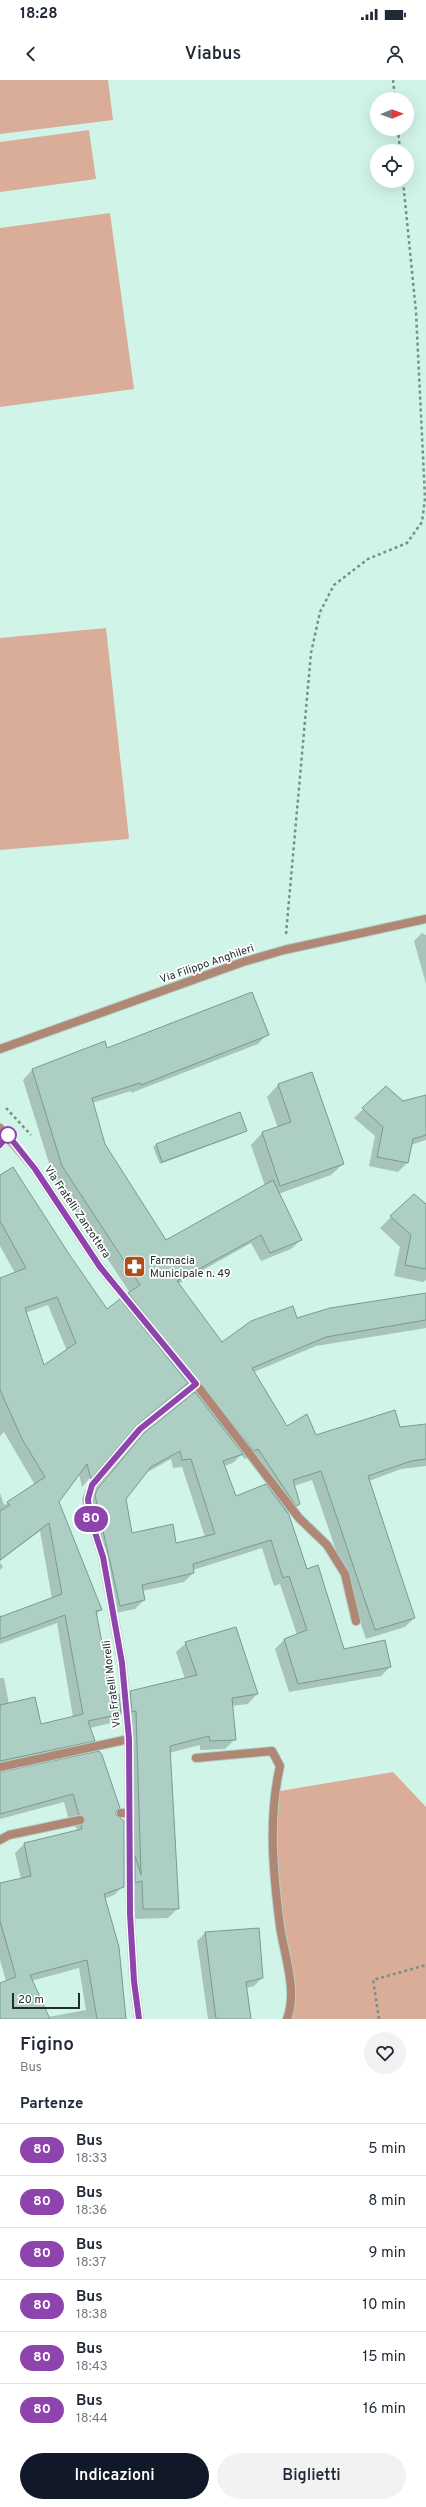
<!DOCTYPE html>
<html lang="it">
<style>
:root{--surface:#fff;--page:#f2f2f3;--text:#1f2937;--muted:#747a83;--line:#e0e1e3;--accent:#111827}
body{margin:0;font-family:Overpass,sans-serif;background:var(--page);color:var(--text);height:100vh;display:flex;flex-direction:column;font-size:15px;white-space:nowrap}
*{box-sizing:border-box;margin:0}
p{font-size:13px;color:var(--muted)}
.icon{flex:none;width:22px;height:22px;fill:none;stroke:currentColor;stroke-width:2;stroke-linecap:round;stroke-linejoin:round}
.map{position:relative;height:1939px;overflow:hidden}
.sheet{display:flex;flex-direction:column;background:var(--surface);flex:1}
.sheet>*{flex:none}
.badge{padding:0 8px;border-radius:13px;font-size:14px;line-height:26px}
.needle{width:26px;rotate:89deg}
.buttons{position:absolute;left:370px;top:12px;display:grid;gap:8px}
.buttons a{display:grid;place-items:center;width:44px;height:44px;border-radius:50%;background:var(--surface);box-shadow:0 4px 16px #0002;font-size:20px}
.scale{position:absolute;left:12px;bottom:10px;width:68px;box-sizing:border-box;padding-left:4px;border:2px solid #212e2a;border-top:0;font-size:11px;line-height:14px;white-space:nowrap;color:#212e2a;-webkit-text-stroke:3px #fff;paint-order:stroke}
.map>.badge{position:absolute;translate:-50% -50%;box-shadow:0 0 0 2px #fff}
h2{padding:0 20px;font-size:15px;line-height:36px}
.round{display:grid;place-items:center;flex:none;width:42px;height:42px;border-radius:21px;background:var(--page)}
.overview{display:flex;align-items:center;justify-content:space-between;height:68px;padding:0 20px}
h1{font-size:19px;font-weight:600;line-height:30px}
.button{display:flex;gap:8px;margin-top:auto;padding:8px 20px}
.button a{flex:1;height:46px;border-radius:24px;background:var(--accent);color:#fff;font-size:16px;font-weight:600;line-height:46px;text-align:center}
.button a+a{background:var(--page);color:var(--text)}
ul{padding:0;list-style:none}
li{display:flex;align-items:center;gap:12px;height:52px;padding:0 20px;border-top:1px solid var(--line)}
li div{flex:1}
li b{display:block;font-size:15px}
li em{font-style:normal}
li .badge{min-width:44px;font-weight:700;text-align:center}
.status{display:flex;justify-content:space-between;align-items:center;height:28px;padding:0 20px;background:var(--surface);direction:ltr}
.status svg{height:11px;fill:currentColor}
header{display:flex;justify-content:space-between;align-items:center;height:52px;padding:0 20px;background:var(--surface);font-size:18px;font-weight:600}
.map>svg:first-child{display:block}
</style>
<div class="status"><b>18:28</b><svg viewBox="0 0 49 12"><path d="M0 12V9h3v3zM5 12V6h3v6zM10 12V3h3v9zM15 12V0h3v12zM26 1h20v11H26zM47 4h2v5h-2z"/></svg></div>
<header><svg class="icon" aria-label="back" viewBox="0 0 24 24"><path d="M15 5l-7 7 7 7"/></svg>Viabus<svg class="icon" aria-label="person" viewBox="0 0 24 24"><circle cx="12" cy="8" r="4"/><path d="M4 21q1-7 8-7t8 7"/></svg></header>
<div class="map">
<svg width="426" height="1939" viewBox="0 0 426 1939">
<rect width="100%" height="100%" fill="#d1f4e9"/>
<path fill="#daad99" d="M0,0H108L113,40L0,54Z
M89,50L96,99L0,112V62Z
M110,133L134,309L0,327V148Z
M106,548L129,759L0,770V558Z
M393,1692L426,1727V1939H287L290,1931L275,1806L274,1712Z"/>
<path fill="#0003" fill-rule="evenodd" d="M422,853L426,855V904L414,861Z
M267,954L258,964L131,1013V1011L92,1023L104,1065L165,1161L265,1106L251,1065L262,1053L278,1048L267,1017L278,1005L311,993L343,1084L331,1095L278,1114L301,1160L291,1169L261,1181L251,1163L178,1204L222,1264L297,1239L426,1214V1248L316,1266L254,1292L287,1348L316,1357L426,1345V1386L401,1389L369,1401L414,1538L405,1547L366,1559L312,1400L294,1406L299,1424L288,1434L306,1491L343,1571L390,1587L381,1596L289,1612L275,1569L284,1560L297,1555L280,1504L274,1506L262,1468L193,1490V1493L184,1502L142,1511L144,1520L135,1529L111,1534L86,1425L89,1418L135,1363L193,1315L185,1305L131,1350L82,1407L79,1394L58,1422L101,1529L96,1535L111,1617L119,1624L131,1612L185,1599L176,1572L186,1563L257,1614L248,1624L231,1626L235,1659L225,1669L200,1670V1665L169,1673L178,1828L168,1838L133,1839L126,1640L123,1641L122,1632L111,1643L90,1648L94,1660L85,1669L0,1688V1598H4L9,1624L40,1645L73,1637L57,1543L0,1564V1534L2,1538L52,1519L40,1451L0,1481V1413L4,1425L35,1405L4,1352L0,1356V1199L15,1193L0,1166V1096L68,1175L107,1230L121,1222L130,1213L53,1096L23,1000L32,990L104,963L107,969ZM48,1225L67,1271L43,1287L25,1233ZM241,1375L245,1379L248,1378L267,1405L235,1417L224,1386L233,1383ZM171,1379L173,1388L182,1387L205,1457L175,1464L132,1455L125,1419L144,1394Z
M386,1007L403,1022L426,1016V1060L411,1065L407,1083L398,1092L369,1086L375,1056L354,1038Z
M240,1034L246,1051L243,1053L160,1084L153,1067L156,1065Z
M426,1126V1200L423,1202L394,1196L400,1167L380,1148L391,1137Z
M0,1482L3,1487L0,1490Z
M99,1672L115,1731L123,1806L114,1815L104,1819L125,1939H20L0,1936V1904L6,1901L0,1880V1804L21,1799L15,1773L24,1764L75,1752L77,1748L70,1744L64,1722L0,1739V1693ZM79,1888L86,1930L48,1937L31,1901Z
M205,1853L262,1898L254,1906L246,1908L250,1939H208L197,1861Z"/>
<path fill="#accec3" stroke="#7a9a90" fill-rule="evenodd" d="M252,912L269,955L141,1005L140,1003L92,1018L105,1064L166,1160L273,1100L302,1160L270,1173L261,1155L177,1201L222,1262L251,1241L293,1226L297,1238L330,1228L426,1213V1240L326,1257L252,1288L287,1346L307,1334L316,1355L395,1330L400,1347L426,1344V1379L411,1381L368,1396L415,1538L375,1550L321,1391L293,1400L300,1424L296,1426L258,1369L254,1371L128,1213L140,1205L62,1086L32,989L105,961L107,968Z
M312,992L344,1084L280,1106L262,1052L291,1042L278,1004Z
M386,1006L403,1021L426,1015V1055L413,1059L408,1083L377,1077L383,1047L362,1028Z
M240,1032L247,1051L162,1082L156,1064Z
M13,1087L69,1174L107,1229L120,1219L188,1303L137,1345L91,1399L87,1384L59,1422L102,1530L96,1531L112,1616L119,1614L121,1634L88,1641L95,1661L0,1681V1625L35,1617L41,1644L83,1634L65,1535L0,1559V1537L62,1514L49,1443L0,1480V1431L10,1425L7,1422L45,1397L22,1359L0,1310V1198L26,1188L0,1141V1095ZM57,1217L76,1263L44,1285L25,1228Z
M414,1114L426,1124V1189L405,1185L411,1155L390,1136Z
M195,1312L243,1374L223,1381L236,1416L266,1404L289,1435L307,1489L318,1485L344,1569L385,1560L391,1587L298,1604L284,1559L307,1550L289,1496L283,1498L271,1460L193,1484L194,1493L142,1505L145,1520L120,1526L95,1415L98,1408L144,1353ZM180,1371L182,1380L191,1379L215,1454L176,1463L173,1444L132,1453L126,1419L151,1387Z
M236,1547L258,1614L232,1618L236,1660L210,1661L209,1656L170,1666L179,1829H143L142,1801L135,1803V1776L141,1795L136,1631L132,1632L130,1611L197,1595L185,1562Z
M99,1671L102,1675L120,1728L116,1731V1735L124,1741V1807L104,1814L119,1867L126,1939H97L87,1880L30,1895L50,1939H0V1903L16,1897L0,1841V1803L31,1796L24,1763L82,1749L81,1745L85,1739L79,1735L73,1714L0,1734V1692Z
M259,1848L263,1898L246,1902L251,1939H216L205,1852Z"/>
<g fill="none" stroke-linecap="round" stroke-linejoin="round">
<defs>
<path id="service" d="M196,1304L299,1438L327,1465L345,1494L356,1541
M0,1687L129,1659
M121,1733H129
M0,1760L9,1755L80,1740"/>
<path id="minor" d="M0,969L243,882L284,870L426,839
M196,1678L272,1671L280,1686C268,1739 273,1792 280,1846C284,1875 298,1910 287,1939"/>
<path id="tertiary" d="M0,1048L35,1089L100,1187L196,1304L140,1349L93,1405L87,1419L90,1437L103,1477L122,1583L129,1659L130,1834L134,1901L139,1939
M0,1065L8,1055"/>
</defs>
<use href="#service" stroke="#b1d0c7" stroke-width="10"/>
<use href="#minor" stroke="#b1d0c7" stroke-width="10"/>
<use href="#tertiary" stroke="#b1d0c7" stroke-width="10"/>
<path stroke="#789089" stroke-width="2.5" stroke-dasharray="3 3" stroke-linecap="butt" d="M393,0L395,19
M398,49L400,71
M286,854L311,573L320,532L334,505L368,479L407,463L422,442L425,418L416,232L403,101
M6,1028L31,1055
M379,1939L373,1900L426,1885"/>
<use href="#service" stroke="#b08775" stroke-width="8"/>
<use href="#minor" stroke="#b08775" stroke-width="8"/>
<use href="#tertiary" stroke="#b08775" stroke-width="8"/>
</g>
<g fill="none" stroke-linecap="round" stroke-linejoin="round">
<defs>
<path id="line" d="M0,1065L8,1055L35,1089L100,1187L196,1304L140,1349L92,1405L88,1419L90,1437L103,1477L122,1583L129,1659L130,1834L134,1901L139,1939"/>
</defs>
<use href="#line" stroke="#fff" stroke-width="9"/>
<use href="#line" stroke="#8e44ad" stroke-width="6"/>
</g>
<defs>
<symbol id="pharmacy-square" viewBox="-11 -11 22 22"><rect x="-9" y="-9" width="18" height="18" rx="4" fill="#b14e15" stroke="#fff"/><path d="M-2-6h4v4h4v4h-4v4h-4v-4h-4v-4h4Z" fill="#fff"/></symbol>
</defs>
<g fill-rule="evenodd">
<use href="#pharmacy-square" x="122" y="1174" width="25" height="25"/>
</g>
<circle fill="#fff" stroke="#8e44ad" stroke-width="2" cx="8" cy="1055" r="8"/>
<g text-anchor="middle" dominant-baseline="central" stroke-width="3.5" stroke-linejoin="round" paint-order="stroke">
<g font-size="11" fill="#212e2a" stroke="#fff">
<text transform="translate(207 884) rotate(-19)">Via Filippo Anghileri</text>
<text transform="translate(77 1132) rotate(56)">Via Fratelli Zanzottera</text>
<text transform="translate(112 1604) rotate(-97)">Via Fratelli Morelli</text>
</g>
<g font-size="11" fill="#212e2a" stroke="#fff" text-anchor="start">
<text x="150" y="1181">Farmacia<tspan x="150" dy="13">Municipale n. 49</tspan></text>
</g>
</g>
</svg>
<div class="buttons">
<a><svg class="needle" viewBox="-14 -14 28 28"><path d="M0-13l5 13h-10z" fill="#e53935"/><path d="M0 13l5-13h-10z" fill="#747a83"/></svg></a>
<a><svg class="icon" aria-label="locate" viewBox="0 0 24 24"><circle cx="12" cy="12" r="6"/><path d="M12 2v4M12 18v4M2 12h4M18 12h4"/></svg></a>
</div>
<div class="scale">20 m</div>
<b class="badge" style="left:91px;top:1439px;background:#8e44ad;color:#fff">80</b>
</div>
<section class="sheet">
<div class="overview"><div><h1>Figino</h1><p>Bus</p></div><a class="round"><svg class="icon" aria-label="heart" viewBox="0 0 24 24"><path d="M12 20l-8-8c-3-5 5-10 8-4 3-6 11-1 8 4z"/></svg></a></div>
<h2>Partenze</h2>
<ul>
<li><span class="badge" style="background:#8e44ad;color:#fff">80</span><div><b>Bus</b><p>18:33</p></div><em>5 min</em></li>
<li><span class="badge" style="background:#8e44ad;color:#fff">80</span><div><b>Bus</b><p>18:36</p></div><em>8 min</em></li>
<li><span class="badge" style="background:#8e44ad;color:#fff">80</span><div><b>Bus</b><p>18:37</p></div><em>9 min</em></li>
<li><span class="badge" style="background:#8e44ad;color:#fff">80</span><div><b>Bus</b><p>18:38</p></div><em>10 min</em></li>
<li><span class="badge" style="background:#8e44ad;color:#fff">80</span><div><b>Bus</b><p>18:43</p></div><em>15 min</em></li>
<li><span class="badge" style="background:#8e44ad;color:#fff">80</span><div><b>Bus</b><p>18:44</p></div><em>16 min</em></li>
</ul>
<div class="button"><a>Indicazioni</a><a>Biglietti</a></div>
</section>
